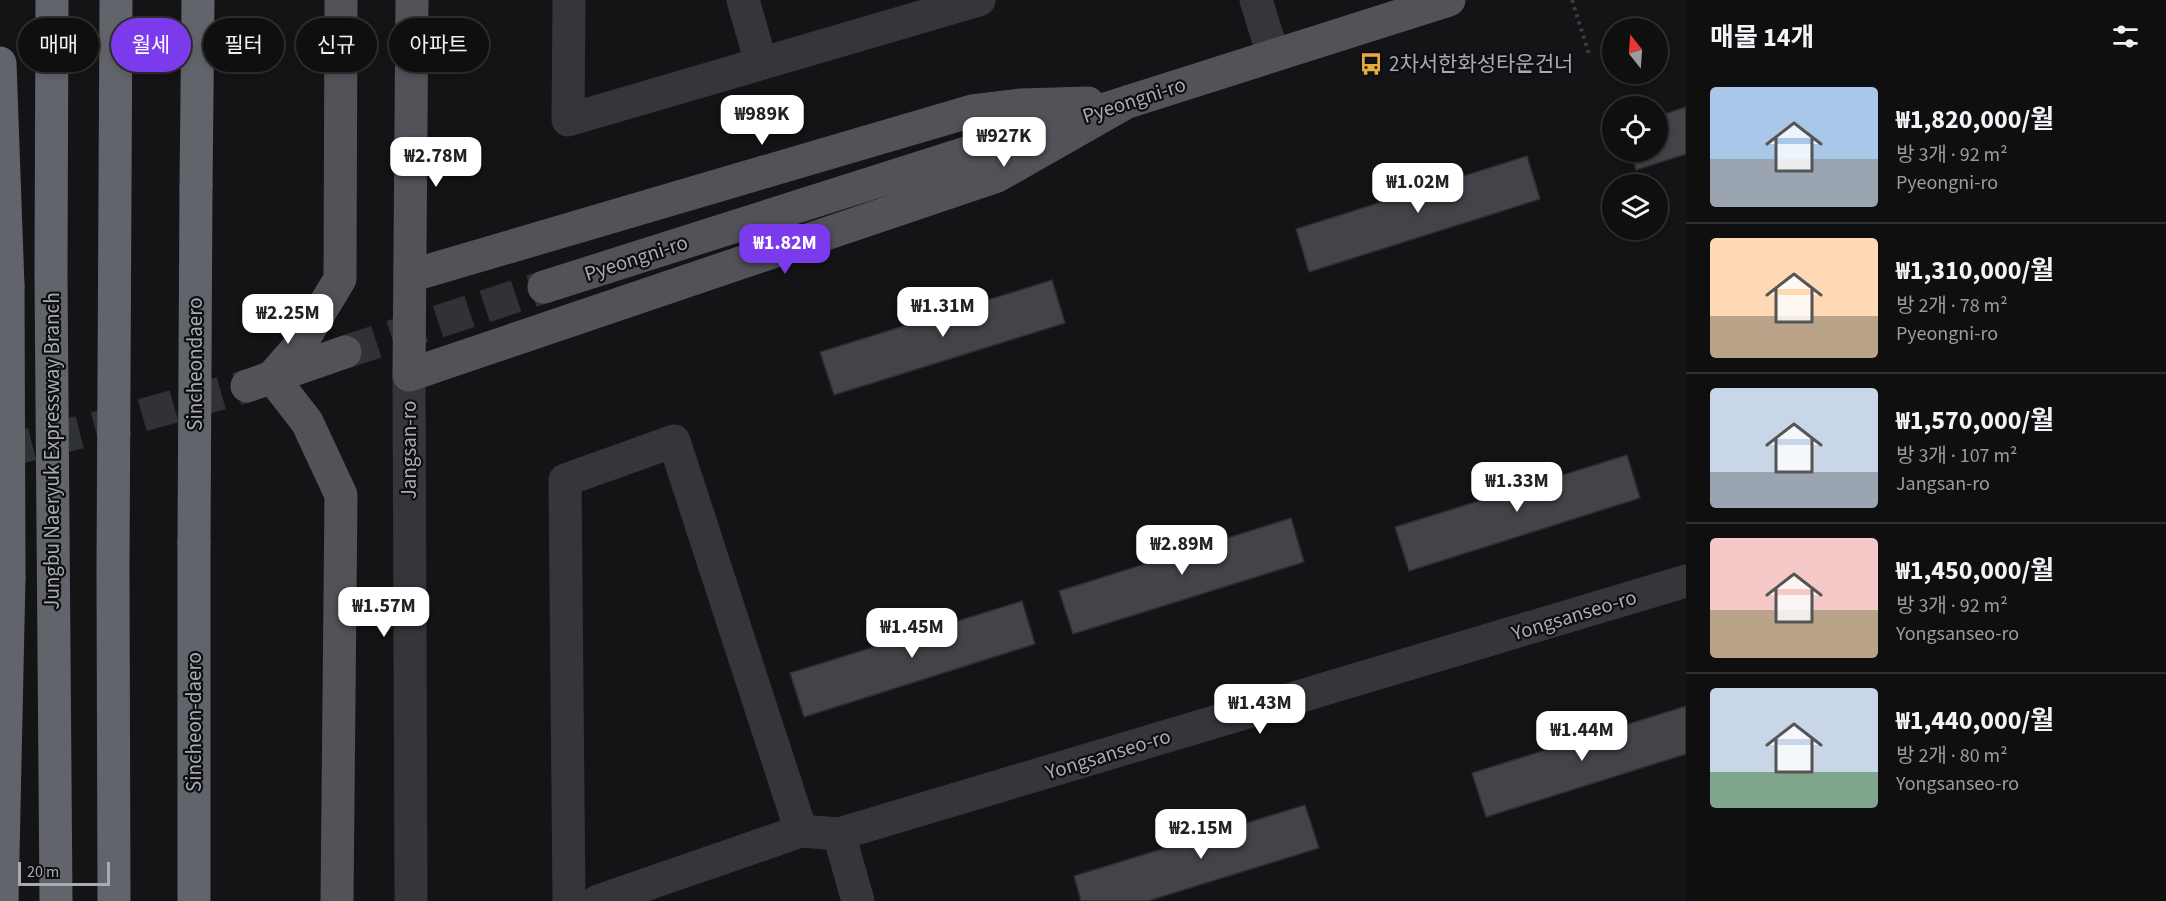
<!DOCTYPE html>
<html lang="ko">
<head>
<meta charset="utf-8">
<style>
  body { margin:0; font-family:"Source Sans 3","Noto Sans KR",sans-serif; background:#181819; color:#f1f3f6; height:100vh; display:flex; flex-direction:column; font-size:22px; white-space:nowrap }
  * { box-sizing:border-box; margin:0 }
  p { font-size:20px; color:#9b9c9f }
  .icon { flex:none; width:33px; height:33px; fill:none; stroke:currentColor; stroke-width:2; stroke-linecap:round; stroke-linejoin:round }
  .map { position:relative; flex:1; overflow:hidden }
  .sheet { display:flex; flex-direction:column; background:#0f0f10; width:480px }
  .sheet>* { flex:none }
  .banner { position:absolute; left:18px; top:18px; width:570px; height:54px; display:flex; gap:12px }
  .needle { width:39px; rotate:343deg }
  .controls { position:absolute; left:1602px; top:18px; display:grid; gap:12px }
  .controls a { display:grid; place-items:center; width:66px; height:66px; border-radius:50%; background:#0f0f10; box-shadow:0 3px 9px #0003,0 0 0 2px #2f2f30; font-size:30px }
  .scale { position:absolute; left:18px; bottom:15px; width:92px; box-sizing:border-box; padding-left:6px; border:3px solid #a7abb5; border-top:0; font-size:16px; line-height:21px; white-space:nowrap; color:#a7abb5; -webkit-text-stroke:4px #0f0f11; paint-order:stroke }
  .price { position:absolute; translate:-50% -51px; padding:0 14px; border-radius:12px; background:#fff; color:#222; font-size:20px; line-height:39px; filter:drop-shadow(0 2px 3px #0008) }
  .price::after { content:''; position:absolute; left:50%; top:36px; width:18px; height:14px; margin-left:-9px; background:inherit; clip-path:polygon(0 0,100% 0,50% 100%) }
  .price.selected { background:#7c3aed; color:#fff }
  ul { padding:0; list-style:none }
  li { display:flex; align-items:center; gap:18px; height:150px; padding:0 24px }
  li+li { border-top:2px solid #2f2f30 }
  li span { display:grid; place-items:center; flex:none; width:168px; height:120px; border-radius:6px; color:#555 }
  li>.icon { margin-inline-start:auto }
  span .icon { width:72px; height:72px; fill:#fffc; stroke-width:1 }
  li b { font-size:26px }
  h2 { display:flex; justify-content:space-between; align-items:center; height:72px; padding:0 24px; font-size:26px }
  .chip { padding:0 21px; border-radius:27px; background:#0f0f10; box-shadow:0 3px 9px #0003,0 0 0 2px #2f2f30; font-size:21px; line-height:54px }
  .chip.selected { background:#7c3aed; color:#fff }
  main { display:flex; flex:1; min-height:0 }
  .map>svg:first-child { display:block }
  .building { fill:#434449; stroke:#2e2e31; stroke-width:1.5 }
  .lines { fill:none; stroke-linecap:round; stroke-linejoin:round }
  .major-tunnel { stroke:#313236; stroke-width:33; stroke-dasharray:33 16; stroke-linecap:butt }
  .path { stroke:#3b3d41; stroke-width:4; stroke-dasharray:3 4.5; stroke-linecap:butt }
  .minor { stroke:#35363a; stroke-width:33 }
  .major { stroke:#525359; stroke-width:33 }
  .highway { stroke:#62646b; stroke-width:33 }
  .highway-bridge { stroke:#62646b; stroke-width:33 }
  .labels { text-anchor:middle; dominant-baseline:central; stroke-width:4.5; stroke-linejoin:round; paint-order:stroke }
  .poi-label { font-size:21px; fill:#a7abb5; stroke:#0f0f11; text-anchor:start }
  .street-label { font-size:21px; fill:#a7abb5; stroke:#0f0f11 }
</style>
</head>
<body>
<main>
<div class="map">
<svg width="1686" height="901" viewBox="0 0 1686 901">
  <rect width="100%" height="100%" fill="#141416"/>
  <path class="building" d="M1686,107V154L1636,170L1631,152H1658V116Z
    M1527,156L1540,199L1309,272L1296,229Z
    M1052,280L1065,323L834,395L820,352Z
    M1627,455L1640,498L1409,571L1395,527Z
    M1291,518L1304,562L1073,634L1059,591Z
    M1022,601L1035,644L804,717L790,673Z
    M1686,706V754L1486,817L1472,773Z
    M1305,805L1319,848L1148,901H1081L1074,876Z"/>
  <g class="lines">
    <path class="major-tunnel" d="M345,352L544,287
      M0,452L93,429L247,386"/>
    <path class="path" d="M1572,0L1589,54"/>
    <path class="minor" d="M569,0L568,120L979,0
      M743,0L761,63
      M1256,0L1273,55
      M409,375L411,901
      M569,901L565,480L674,441L801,831L839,834
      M598,901L801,831
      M858,901L839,834L1686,581"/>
    <path class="major" d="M412,0L409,375L997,176L1129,101
      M410,276L972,111L1021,105L1088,103
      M544,287L1449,0
      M247,386L345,352
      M337,901L341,495L307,422L272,377L300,345L340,279L341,0"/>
    <path class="highway" d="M52,0L51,276L56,901
      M0,63L8,286
      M196,187L198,0
      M2,901L9,578
      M114,901L113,569L116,0
      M194,901V542"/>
    <path class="highway-bridge" d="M8,286L9,578
      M194,542L196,187"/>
  </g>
  <defs>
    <g id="bus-bare" transform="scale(1.8)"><path d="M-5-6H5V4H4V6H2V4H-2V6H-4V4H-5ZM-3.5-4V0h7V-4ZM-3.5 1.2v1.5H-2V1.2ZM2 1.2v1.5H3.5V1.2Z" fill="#e5ac3d" stroke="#0f0f11" stroke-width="2.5" paint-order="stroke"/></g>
  </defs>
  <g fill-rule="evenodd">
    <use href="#bus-bare" x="1371" y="64"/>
  </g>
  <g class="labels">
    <g class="poi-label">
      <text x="1389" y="64">2차서한화성타운건너</text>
    </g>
    <g class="street-label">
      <text transform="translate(1134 100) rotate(-18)">Pyeongni-ro</text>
      <text transform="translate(636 258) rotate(-18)">Pyeongni-ro</text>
      <text transform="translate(195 364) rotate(-90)">Sincheondaero</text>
      <text transform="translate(409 450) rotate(-90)">Jangsan-ro</text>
      <text transform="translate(52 451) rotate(-90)">Jungbu Naeryuk Expressway Branch</text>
      <text transform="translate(1574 615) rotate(-17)">Yongsanseo-ro</text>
      <text transform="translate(194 722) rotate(-90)">Sincheon-daero</text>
      <text transform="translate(1108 754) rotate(-17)">Yongsanseo-ro</text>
    </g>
  </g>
</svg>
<div class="controls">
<a><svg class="needle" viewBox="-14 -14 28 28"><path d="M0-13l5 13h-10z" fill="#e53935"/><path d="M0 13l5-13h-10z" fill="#9b9c9f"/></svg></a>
<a><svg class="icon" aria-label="locate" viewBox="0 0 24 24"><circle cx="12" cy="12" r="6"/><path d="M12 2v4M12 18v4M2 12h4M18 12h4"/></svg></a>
<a><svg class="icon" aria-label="layers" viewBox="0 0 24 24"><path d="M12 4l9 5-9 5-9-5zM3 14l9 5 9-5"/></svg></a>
</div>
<div class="scale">20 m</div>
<b class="price" style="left:762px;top:146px">₩989K</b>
<b class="price" style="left:1004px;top:168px">₩927K</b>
<b class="price" style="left:436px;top:188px">₩2.78M</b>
<b class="price" style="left:1418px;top:214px">₩1.02M</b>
<b class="price selected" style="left:785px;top:275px">₩1.82M</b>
<b class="price" style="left:943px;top:338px">₩1.31M</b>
<b class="price" style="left:288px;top:345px">₩2.25M</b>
<b class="price" style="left:1517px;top:513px">₩1.33M</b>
<b class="price" style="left:1182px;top:576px">₩2.89M</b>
<b class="price" style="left:384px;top:638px">₩1.57M</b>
<b class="price" style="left:912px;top:659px">₩1.45M</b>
<b class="price" style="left:1260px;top:735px">₩1.43M</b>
<b class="price" style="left:1582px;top:762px">₩1.44M</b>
<b class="price" style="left:1201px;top:860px">₩2.15M</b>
<div class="banner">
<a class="chip">매매</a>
<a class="chip selected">월세</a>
<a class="chip">필터</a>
<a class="chip">신규</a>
<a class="chip">아파트</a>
</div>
</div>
<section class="sheet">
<h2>매물 14개<svg class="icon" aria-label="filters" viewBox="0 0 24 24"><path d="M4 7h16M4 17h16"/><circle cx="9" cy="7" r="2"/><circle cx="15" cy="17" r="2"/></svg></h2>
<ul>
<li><span style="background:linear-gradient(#a9c7e8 60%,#9aa5b1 0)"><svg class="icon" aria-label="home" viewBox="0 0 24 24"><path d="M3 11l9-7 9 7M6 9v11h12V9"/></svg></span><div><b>₩1,820,000/월</b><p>방 3개 · 92 m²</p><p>Pyeongni-ro</p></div></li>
<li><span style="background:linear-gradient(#ffd9b3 65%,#b9a48a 0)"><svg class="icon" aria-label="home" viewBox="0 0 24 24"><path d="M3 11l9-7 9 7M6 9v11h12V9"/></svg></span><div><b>₩1,310,000/월</b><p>방 2개 · 78 m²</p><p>Pyeongni-ro</p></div></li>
<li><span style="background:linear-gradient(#c9d6e8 70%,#9aa5b1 0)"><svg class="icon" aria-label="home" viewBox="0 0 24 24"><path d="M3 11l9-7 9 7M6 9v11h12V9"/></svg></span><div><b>₩1,570,000/월</b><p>방 3개 · 107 m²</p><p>Jangsan-ro</p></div></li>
<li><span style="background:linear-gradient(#f6c9c9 60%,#b9a48a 0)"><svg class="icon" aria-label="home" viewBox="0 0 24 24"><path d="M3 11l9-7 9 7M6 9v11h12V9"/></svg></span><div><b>₩1,450,000/월</b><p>방 3개 · 92 m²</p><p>Yongsanseo-ro</p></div></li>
<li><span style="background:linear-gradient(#c9d6e8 70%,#7fa58c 0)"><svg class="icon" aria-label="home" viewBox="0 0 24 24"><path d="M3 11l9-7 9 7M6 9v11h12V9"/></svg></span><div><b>₩1,440,000/월</b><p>방 2개 · 80 m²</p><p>Yongsanseo-ro</p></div></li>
</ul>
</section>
</main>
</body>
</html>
